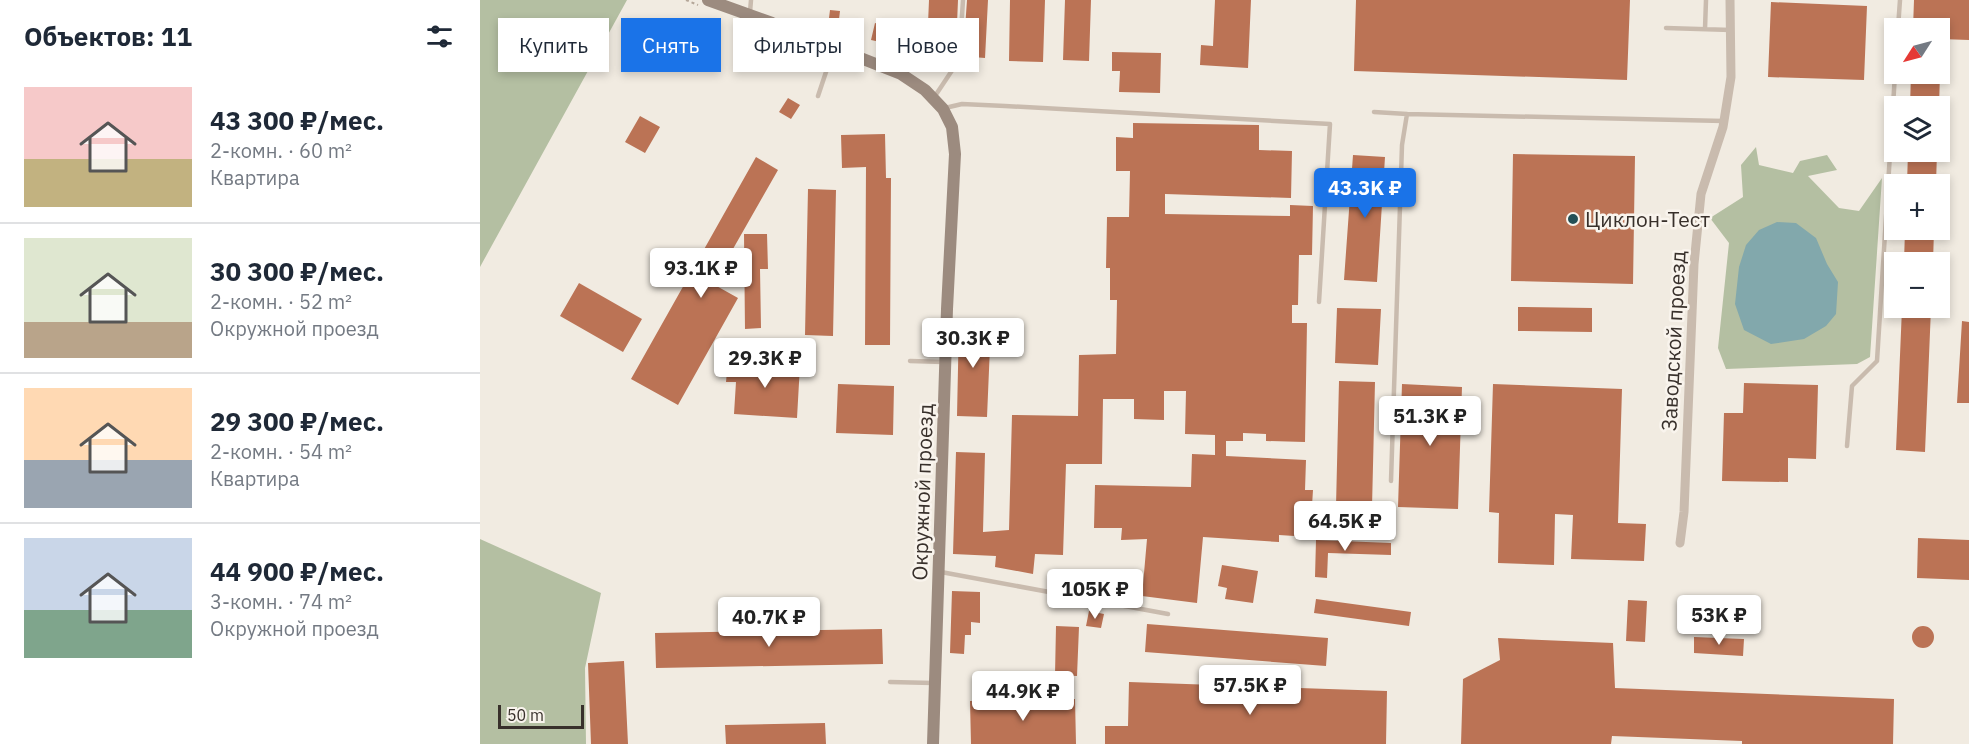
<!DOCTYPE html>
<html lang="ru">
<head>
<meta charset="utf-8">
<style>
  body { margin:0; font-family:"IBM Plex Sans",sans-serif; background:#f6f6f7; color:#1f2937; height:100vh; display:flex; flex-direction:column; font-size:22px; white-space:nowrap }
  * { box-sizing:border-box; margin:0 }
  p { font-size:20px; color:#747a83 }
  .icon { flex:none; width:33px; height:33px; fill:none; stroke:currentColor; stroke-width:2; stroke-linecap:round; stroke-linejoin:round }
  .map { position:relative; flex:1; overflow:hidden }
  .side { display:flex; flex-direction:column; background:#fff; width:480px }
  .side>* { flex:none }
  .banner { position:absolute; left:18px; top:18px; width:570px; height:54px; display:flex; gap:12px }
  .needle { width:39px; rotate:234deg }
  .controls { position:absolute; left:1404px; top:18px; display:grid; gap:12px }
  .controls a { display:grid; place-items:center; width:66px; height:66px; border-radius:0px; background:#fff; box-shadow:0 3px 9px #0003; font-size:30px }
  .scale { position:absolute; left:18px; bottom:15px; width:86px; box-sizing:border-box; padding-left:6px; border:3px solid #38302b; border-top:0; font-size:16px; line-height:21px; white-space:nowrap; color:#38302b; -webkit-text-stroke:4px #f9f4ed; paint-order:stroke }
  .price { position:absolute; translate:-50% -51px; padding:0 14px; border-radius:6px; background:#fff; color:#222; font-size:20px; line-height:39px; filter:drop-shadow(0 2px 3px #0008) }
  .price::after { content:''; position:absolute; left:50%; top:36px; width:18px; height:14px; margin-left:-9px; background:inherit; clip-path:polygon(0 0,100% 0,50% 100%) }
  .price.selected { background:#1a73e8; color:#fff }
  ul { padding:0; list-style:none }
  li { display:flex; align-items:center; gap:18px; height:150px; padding:0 24px }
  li+li { border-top:2px solid #e0e1e3 }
  li span { display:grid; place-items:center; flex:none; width:168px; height:120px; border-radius:0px; color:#555 }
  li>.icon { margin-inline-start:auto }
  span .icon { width:72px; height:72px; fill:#fffc; stroke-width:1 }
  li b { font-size:26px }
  h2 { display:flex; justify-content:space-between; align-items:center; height:72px; padding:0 24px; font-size:26px }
  .pill { padding:0 21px; border-radius:0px; background:#fff; box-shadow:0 3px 9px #0003; font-size:21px; line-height:54px }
  .pill.selected { background:#1a73e8; color:#fff }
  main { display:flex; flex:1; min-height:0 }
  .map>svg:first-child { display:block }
  .green { fill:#b4bfa2 }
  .water { fill:#82a8ac }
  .building { fill:#bb7355 }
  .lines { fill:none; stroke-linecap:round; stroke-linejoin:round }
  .path { stroke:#b4a698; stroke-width:2; stroke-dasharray:3 3; stroke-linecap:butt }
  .lane { stroke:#c9bbae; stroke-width:4.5 }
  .street { stroke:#c9bbae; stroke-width:9 }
  .secondary { stroke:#9c8b7f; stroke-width:12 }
  .poi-dot { fill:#245056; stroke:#f9f4ed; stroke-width:2 }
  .labels { text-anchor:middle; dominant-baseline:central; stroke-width:5; stroke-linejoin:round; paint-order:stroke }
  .poi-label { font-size:21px; fill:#38302b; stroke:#f9f4ed; text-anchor:start }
  .street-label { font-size:21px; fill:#38302b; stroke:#f9f4ed }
</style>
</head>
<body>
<main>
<section class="side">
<h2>Объектов: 11<svg class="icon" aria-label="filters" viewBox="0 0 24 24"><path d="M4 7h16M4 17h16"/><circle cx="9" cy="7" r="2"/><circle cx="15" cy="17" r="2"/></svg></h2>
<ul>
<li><span style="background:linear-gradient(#f6c9c9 60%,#c2b280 0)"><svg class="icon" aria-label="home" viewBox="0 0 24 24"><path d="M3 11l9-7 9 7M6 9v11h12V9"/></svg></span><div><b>43 300 ₽/мес.</b><p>2-комн. · 60 m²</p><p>Квартира</p></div></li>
<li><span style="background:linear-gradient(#dfe7d0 70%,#b9a48a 0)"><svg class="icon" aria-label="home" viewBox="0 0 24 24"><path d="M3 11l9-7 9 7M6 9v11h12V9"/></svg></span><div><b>30 300 ₽/мес.</b><p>2-комн. · 52 m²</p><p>Окружной проезд</p></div></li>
<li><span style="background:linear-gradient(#ffd9b3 60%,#9aa5b1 0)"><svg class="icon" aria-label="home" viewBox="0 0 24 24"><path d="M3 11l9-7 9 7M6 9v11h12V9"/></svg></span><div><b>29 300 ₽/мес.</b><p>2-комн. · 54 m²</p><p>Квартира</p></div></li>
<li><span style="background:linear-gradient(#c9d6e8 60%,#7fa58c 0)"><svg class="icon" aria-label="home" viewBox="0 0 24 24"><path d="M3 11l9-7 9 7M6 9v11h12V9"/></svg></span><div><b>44 900 ₽/мес.</b><p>3-комн. · 74 m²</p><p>Окружной проезд</p></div></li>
</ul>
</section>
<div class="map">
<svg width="1489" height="744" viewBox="0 0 1489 744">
  <rect width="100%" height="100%" fill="#f1ebe1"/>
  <path class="green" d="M0,0H147L0,267Z
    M1276,147L1279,165L1313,173L1320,161L1347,155L1357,170L1328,176L1359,208L1379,211L1402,178L1390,357L1377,364L1246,369L1238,348L1249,243L1230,218L1263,197L1261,165Z
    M0,539L121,593L105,668L106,744H0Z"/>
  <path class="water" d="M1297,222L1316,223L1336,238L1347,264L1358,282L1356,314L1346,326L1324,339L1291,344L1264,330L1255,304L1259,267L1266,245L1279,230Z"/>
  <path class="building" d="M449,0H478L477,24H448Z
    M487,0H508L505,58L480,56L483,43H484Z
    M530,0H565L563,62L529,61Z
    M585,0H611L609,61L583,60Z
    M735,0H771L768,68L720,65L721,45L733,46Z
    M876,0H1150L1147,80L874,71Z
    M1434,0H1489V40L1460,39V28H1433Z
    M1291,2L1387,6L1384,80L1288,77Z
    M350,10L360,11L357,36L347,34Z
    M395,23L474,41L471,55L446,49L441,51L391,40Z
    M632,52L681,53L680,93L639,92L640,71H632Z
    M1431,74H1460L1459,106H1430Z
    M308,98L320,105L311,119L299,112Z
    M160,116L180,127L165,153L145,142Z
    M653,123L779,125V150L812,151L811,198L685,194V214L810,216V205L833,206L832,255H819L818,305H812V323H827L825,442L786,441V434L763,433V441H746V456L826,460L825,490H833L830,537L799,535V542L723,537L717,603L662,596L667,539L641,540L642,528H614L615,485L711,487L712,454L735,455V435L705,434L706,391H684V420L654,419V399H623L622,464H586L583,555L555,554L553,574L515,567L516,556L473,554L476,452L505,453L503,532L529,530L532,415L598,416L599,355L636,354L637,300H630V268H626L627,217H649L650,171H636V137L653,138Z
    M405,134L406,178H411L410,345H385L386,167L362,168L361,135Z
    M1428,152H1457L1456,184H1427Z
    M1033,154L1155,156L1153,284L1031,281Z
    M873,155L905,157L897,282L864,280Z
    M276,157L298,170L233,284L258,298L198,405L151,379Z
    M328,189L356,190L353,336L325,335Z
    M1425,230H1454L1453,262H1424Z
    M264,234H287L288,269H280L281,328L265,329Z
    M99,283L162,319L143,352L80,316Z
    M1038,307L1112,308V332L1038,331Z
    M857,308L901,309L898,365L855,363Z
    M1422,308H1451L1445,452L1416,450Z
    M479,321L511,323L507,417L477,416Z
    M1482,321L1489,322V403H1477Z
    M248,361L320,365L317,418L254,414L256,382H246Z
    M859,381L895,382L892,507L856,506Z
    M1264,383L1338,385L1336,459L1308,458V482L1242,481L1244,413H1263Z
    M358,384L414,386L413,435L356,433Z
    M922,384L982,387L978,509L918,507Z
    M1013,384L1142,389L1138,523L1166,524L1164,561L1091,559L1093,515L1075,514L1074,565L1018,563L1019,513L1009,512Z
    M1438,538L1489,540V580L1437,578Z
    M836,540L911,543V555L848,553L847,578L835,577Z
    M742,565L778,571L773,603L745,599L747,588L738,586Z
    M472,591L500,592V623L491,622V635H485L484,654L470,653Z
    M836,599L931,612L929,626L834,613Z
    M1148,600L1167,601L1165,642L1146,641Z
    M609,611L624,614L621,628L606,626Z
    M667,624L848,638L846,666L665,652Z
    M576,626L599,627L597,676L575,675Z
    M1432 637a11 11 0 1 1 22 0a11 11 0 1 1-22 0Z
    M402,629L403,664L176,668L175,633Z
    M1214,637L1264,639L1263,656L1214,653Z
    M1018,638L1133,643L1135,688L1414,699L1413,744H1262V741L1132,736L1131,744H981L983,679L1020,660Z
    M144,661L148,744H111L108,663Z
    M649,682L907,691L906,744H625V726H648Z
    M595,699L596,744H491L490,701Z
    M345,723L346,744H246L245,725Z"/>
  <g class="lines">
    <path class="path" d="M206,0L218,5"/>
    <path class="lane" d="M270,12L271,0
      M1186,28L1251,30
      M1418,28L1420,0
      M1225,29L1226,0
      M445,53L475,61
      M338,96L354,48
      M455,96L473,69L481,31L483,0
      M465,108L482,104L525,106L850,124L839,302
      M894,112L927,114
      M430,361L464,362
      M1367,446L1372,386L1397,361L1415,74
      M911,481L922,145L927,114L1244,121
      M461,572L688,614
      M410,682L453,683"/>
    <path class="street" d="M1200,543L1204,512L1214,264L1221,194L1243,127L1251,77L1250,0"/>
    <path class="secondary" d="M228,0L292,23L421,74L445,90L463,109L472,127L475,154L467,309L453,744"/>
  </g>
  <circle class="poi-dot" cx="1093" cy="219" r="6"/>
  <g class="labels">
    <g class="poi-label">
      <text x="1105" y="219">Циклон-Тест</text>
    </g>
    <g class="street-label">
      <text transform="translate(1193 341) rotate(-87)">Заводской проезд</text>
      <text transform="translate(442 492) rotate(-88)">Окружной проезд</text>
    </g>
  </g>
</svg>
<div class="controls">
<a><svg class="needle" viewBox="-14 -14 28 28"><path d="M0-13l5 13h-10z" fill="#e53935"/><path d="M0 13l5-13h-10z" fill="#747a83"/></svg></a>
<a><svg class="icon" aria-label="layers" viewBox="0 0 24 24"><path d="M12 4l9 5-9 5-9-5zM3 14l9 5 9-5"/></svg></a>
<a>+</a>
<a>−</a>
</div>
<div class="scale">50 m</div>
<b class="price selected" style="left:885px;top:219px">43.3K ₽</b>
<b class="price" style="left:221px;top:299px">93.1K ₽</b>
<b class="price" style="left:493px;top:369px">30.3K ₽</b>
<b class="price" style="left:285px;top:389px">29.3K ₽</b>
<b class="price" style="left:950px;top:447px">51.3K ₽</b>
<b class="price" style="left:865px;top:552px">64.5K ₽</b>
<b class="price" style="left:615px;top:620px">105K ₽</b>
<b class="price" style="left:1239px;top:646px">53K ₽</b>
<b class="price" style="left:289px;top:648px">40.7K ₽</b>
<b class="price" style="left:770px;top:716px">57.5K ₽</b>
<b class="price" style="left:543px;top:722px">44.9K ₽</b>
<div class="banner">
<a class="pill">Купить</a>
<a class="pill selected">Снять</a>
<a class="pill">Фильтры</a>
<a class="pill">Новое</a>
</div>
</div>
</main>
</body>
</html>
